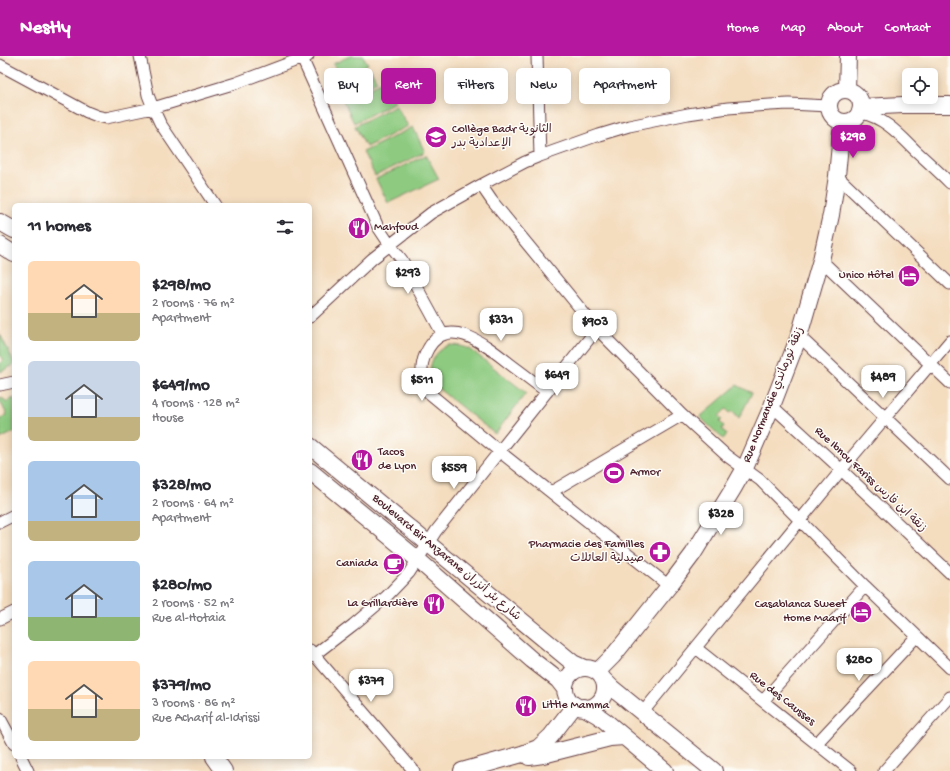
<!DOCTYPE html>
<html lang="en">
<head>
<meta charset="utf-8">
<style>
  body { margin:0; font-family:"Gochi Hand","Playpen Sans Arabic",sans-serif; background:#f2f2f3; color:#2b2b33; height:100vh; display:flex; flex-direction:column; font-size:15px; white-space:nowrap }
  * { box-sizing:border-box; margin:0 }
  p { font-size:13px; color:#7c7c81 }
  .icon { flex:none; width:22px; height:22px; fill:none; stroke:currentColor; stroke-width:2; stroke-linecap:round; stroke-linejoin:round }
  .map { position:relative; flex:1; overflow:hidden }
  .side { position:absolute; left:12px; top:147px; width:300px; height:556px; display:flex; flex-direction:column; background:#fff; border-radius:6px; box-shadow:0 2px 10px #0003 }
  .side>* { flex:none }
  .guide { position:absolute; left:324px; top:12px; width:380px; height:36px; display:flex; gap:8px }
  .fabs { position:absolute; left:902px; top:12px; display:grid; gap:8px }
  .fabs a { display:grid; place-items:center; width:36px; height:36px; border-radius:6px; background:#fff; box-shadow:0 2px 10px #0003; font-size:20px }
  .price { position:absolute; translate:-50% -34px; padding:0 9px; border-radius:8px; background:#fff; color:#222; font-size:13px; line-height:26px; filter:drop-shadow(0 1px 2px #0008) }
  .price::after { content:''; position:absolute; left:50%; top:24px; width:12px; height:9px; margin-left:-6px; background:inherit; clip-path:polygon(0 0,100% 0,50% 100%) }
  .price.on { background:#b5179e; color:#fff }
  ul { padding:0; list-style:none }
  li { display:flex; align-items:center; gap:12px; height:100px; padding:0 16px }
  li span { display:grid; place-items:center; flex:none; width:112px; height:80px; border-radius:6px; color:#555 }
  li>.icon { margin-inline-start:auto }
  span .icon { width:48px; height:48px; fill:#fffc; stroke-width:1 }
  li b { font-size:17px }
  h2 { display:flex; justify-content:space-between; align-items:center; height:48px; padding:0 16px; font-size:17px }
  .tag { padding:0 14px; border-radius:6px; background:#fff; box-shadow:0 2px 10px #0003; font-size:14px; line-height:36px }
  .tag.on { background:#b5179e; color:#fff }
  header { display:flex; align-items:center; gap:24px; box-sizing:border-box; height:56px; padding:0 20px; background:#b5179e; color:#fff }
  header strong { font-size:19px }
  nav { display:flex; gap:22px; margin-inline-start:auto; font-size:14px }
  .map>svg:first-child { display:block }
  .garden { fill:#8ecb81; stroke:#6c7556 }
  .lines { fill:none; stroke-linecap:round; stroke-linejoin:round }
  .street-casing { stroke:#643c41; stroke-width:13 }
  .secondary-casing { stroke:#643c41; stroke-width:18 }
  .street { stroke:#fff; stroke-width:11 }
  .secondary { stroke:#fff; stroke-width:16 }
  .labels { text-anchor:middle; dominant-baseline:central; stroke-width:3; stroke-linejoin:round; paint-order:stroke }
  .poi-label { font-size:12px; fill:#4a1f2b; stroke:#fdfcf7; text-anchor:start }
  .street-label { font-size:12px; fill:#4a1f2b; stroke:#fdfcf7 }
</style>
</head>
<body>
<header>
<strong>Nestly</strong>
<nav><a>Home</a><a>Map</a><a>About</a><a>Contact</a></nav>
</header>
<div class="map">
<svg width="950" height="715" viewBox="0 0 950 715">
  <rect width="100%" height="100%" fill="#fdfcf7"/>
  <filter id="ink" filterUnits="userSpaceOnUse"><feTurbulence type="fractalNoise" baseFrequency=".025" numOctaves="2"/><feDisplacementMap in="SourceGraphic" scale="8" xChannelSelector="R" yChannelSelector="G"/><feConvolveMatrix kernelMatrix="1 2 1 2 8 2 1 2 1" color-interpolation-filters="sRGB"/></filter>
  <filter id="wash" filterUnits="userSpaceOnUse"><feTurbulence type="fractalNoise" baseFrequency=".012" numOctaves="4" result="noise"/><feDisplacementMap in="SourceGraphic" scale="16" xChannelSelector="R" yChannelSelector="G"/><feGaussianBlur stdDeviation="0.9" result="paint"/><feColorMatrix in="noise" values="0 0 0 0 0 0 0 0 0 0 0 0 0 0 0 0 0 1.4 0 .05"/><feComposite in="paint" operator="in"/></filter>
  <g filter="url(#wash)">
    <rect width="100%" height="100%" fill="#f4ddbf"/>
    <path class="garden" d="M350,0H363L368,8L340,22L333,8Z
      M370,12L377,25L348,40L342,26Z
      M383,25L395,46L354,67L343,45Z
      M396,49L408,70L366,91L355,70Z
      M413,71L425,96L375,120L363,96Z
      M426,99L439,123L388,147L376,123Z
      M0,278L14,306V309L0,316V307L3,305L0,298Z
      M449,289C457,289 463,290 470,293L526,337L495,378L440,334C424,318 429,298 449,289Z
      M737,329L752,337L739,362L733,355L730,357L726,353L719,360L722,363L720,366L724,370L722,373L727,379L723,383L700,361Z
      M0,341L5,344L6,346L14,342V376L0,383V363L7,359L0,345Z"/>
  </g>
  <g filter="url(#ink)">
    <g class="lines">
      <g class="street-casing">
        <path id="street" d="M140,0L148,39L153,52L160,67L215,149
          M301,0L378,171L390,189L402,204L443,279
          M537,0L540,100
          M0,9L87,56L97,60L106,62L153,52L236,27L308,0
          M861,57C884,61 900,79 916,95C928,106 939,116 950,127
          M837,120L950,228
          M481,129L492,145L597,273L682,359L727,400L760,424L865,530L950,612
          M821,204L950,327
          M310,261L372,203L431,157L481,129L525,106L540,100L599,79L629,70L688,58L728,52L770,49L789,48L829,50
          M799,280L950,423
          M0,329L14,326
          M547,336C534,326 522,317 510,308C486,289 444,254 425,299C420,311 421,326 429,337L499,395L669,530
          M772,350L833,406L950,517
          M551,436L682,359
          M0,466L14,459
          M0,563L14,556
          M696,592L851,715
          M310,594L414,715
          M310,601L314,599L353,569L386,541L409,517L436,475L490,407L597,273
          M763,645L865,530
          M643,656L847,407L950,285
          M0,662L14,688
          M817,687L917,580
          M21,701L28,715
          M884,715L950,641"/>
      </g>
      <g class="secondary-casing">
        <path id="secondary" d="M829 50a16 16 0 1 1 32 0a16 16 0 1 1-32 0Z
          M847,34L848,0
          M862,51L903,49H950
          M0,166L14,174
          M0,189L14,198
          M310,390L573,607L584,612
          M310,415L417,503L532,604L558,624L565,633
          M565 632a20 20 0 1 1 40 0a20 20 0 1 1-40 0Z
          M597,616L613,600L669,530L693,498L733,433L745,412L772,350L799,280L821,204L831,159L837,120L842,67
          M602,622L612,632L714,715
          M583,651L597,659L604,664L665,715
          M214,701L224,715
          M529,701L543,699L610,682L624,681
          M462,715L522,698L538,692L551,680L575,649"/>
      </g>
      <use href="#street" class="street"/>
      <use href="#secondary" class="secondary"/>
    </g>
  </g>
  <defs>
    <g id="school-disc" transform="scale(1.15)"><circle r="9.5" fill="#b5179e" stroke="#fdfcf7"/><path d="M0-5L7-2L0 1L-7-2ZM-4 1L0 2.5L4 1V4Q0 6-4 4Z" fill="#fff"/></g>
    <g id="restaurant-disc" transform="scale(1.15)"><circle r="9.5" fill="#b5179e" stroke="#fdfcf7"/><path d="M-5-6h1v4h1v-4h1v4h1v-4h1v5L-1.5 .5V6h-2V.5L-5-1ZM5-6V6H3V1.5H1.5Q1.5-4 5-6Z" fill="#fff"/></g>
    <g id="hotel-disc" transform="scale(1.15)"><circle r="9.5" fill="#b5179e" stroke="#fdfcf7"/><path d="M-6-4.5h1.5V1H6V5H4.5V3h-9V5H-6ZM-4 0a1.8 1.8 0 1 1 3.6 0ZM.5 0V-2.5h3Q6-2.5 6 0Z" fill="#fff"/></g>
    <g id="stadium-disc" transform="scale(1.15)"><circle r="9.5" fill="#b5179e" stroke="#fdfcf7"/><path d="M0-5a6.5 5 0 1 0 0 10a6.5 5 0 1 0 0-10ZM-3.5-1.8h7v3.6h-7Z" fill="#fff"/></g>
    <g id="pharmacy-disc" transform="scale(1.15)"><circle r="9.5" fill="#b5179e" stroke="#fdfcf7"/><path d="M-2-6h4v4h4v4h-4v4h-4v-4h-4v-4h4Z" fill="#fff"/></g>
    <g id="cafe-disc" transform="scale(1.15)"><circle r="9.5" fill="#b5179e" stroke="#fdfcf7"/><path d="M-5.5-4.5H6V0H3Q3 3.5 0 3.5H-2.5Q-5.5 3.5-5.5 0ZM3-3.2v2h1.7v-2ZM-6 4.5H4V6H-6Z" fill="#fff"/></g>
  </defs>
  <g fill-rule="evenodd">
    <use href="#school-disc" x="436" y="81"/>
    <use href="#restaurant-disc" x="359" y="172"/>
    <use href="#hotel-disc" x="909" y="220"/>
    <use href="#restaurant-disc" x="362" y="404"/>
    <use href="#stadium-disc" x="614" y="417"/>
    <use href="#pharmacy-disc" x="660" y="496"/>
    <use href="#cafe-disc" x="394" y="508"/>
    <use href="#restaurant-disc" x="434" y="548"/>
    <use href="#hotel-disc" x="861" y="556"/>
    <use href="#restaurant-disc" x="526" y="650"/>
  </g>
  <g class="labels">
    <g class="poi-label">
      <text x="452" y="74">Collège Badr الثانوية<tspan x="452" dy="14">الإعدادية بدر</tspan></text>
      <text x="374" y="172">Mahfoud</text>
      <text x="894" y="220" text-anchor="end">Unico Hôtel</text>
      <text x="378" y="397">Tacos<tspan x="378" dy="14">de Lyon</tspan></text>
      <text x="630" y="417">Armor</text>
      <text x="644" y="489" text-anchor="end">Pharmacie des Familles<tspan x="644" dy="14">صيدلية العائلات</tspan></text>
      <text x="378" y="508" text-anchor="end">Caniada</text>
      <text x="418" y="548" text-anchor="end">La Grillardière</text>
      <text x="846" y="549" text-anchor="end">Casablanca Sweet<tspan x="846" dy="14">Home Maarif</tspan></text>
      <text x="542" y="650">Little Mamma</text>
    </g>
    <g class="street-label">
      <text transform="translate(774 339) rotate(-68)">Rue Normandie زنقة نورماندي</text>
      <text transform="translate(870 424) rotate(43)">Rue Ibnou Fariss زنقة ابن فارس</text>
      <text transform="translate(446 502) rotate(40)">Boulevard Bir Anzarane شارع بئر أنزران</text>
      <text transform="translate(782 643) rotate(38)">Rue des Causses</text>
    </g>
  </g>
</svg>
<div class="fabs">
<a><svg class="icon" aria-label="locate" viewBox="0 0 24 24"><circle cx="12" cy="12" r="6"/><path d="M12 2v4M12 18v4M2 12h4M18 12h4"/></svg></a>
</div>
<b class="price on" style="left:853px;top:103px">$298</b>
<b class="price" style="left:408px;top:239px">$293</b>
<b class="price" style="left:501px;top:286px">$331</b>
<b class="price" style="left:595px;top:288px">$903</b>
<b class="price" style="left:557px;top:341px">$649</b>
<b class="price" style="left:883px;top:343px">$489</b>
<b class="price" style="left:422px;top:346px">$511</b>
<b class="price" style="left:454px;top:434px">$559</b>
<b class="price" style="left:721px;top:480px">$328</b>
<b class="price" style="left:859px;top:626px">$280</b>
<b class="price" style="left:371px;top:647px">$379</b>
<div class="guide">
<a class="tag">Buy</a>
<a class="tag on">Rent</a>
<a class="tag">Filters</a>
<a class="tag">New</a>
<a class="tag">Apartment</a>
</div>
<section class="side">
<h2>11 homes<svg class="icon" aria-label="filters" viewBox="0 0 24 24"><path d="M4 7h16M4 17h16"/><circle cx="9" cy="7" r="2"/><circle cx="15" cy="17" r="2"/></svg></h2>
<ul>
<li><span style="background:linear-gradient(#ffd9b3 65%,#c2b280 0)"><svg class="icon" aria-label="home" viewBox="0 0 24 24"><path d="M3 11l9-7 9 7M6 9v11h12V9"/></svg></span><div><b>$298/mo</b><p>2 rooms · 76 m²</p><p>Apartment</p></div></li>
<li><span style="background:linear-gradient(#c9d6e8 70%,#c2b280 0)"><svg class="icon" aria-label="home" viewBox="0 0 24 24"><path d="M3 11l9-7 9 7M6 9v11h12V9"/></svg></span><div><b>$649/mo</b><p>4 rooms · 128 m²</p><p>House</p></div></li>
<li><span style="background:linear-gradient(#a9c7e8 75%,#c2b280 0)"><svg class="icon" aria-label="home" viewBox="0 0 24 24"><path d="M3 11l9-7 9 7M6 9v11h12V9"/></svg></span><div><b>$328/mo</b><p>2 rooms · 64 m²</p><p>Apartment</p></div></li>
<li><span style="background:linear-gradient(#a9c7e8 70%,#8fb573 0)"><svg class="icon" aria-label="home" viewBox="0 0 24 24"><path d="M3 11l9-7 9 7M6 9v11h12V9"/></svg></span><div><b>$280/mo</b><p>2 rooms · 52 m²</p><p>Rue al-Hotaia</p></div></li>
<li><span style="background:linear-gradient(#ffd9b3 60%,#c2b280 0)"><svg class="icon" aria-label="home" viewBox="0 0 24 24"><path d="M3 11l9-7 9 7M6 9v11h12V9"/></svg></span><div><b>$379/mo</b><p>3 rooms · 86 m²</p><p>Rue Acharif al-Idrissi</p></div></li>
</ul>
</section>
</div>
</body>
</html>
